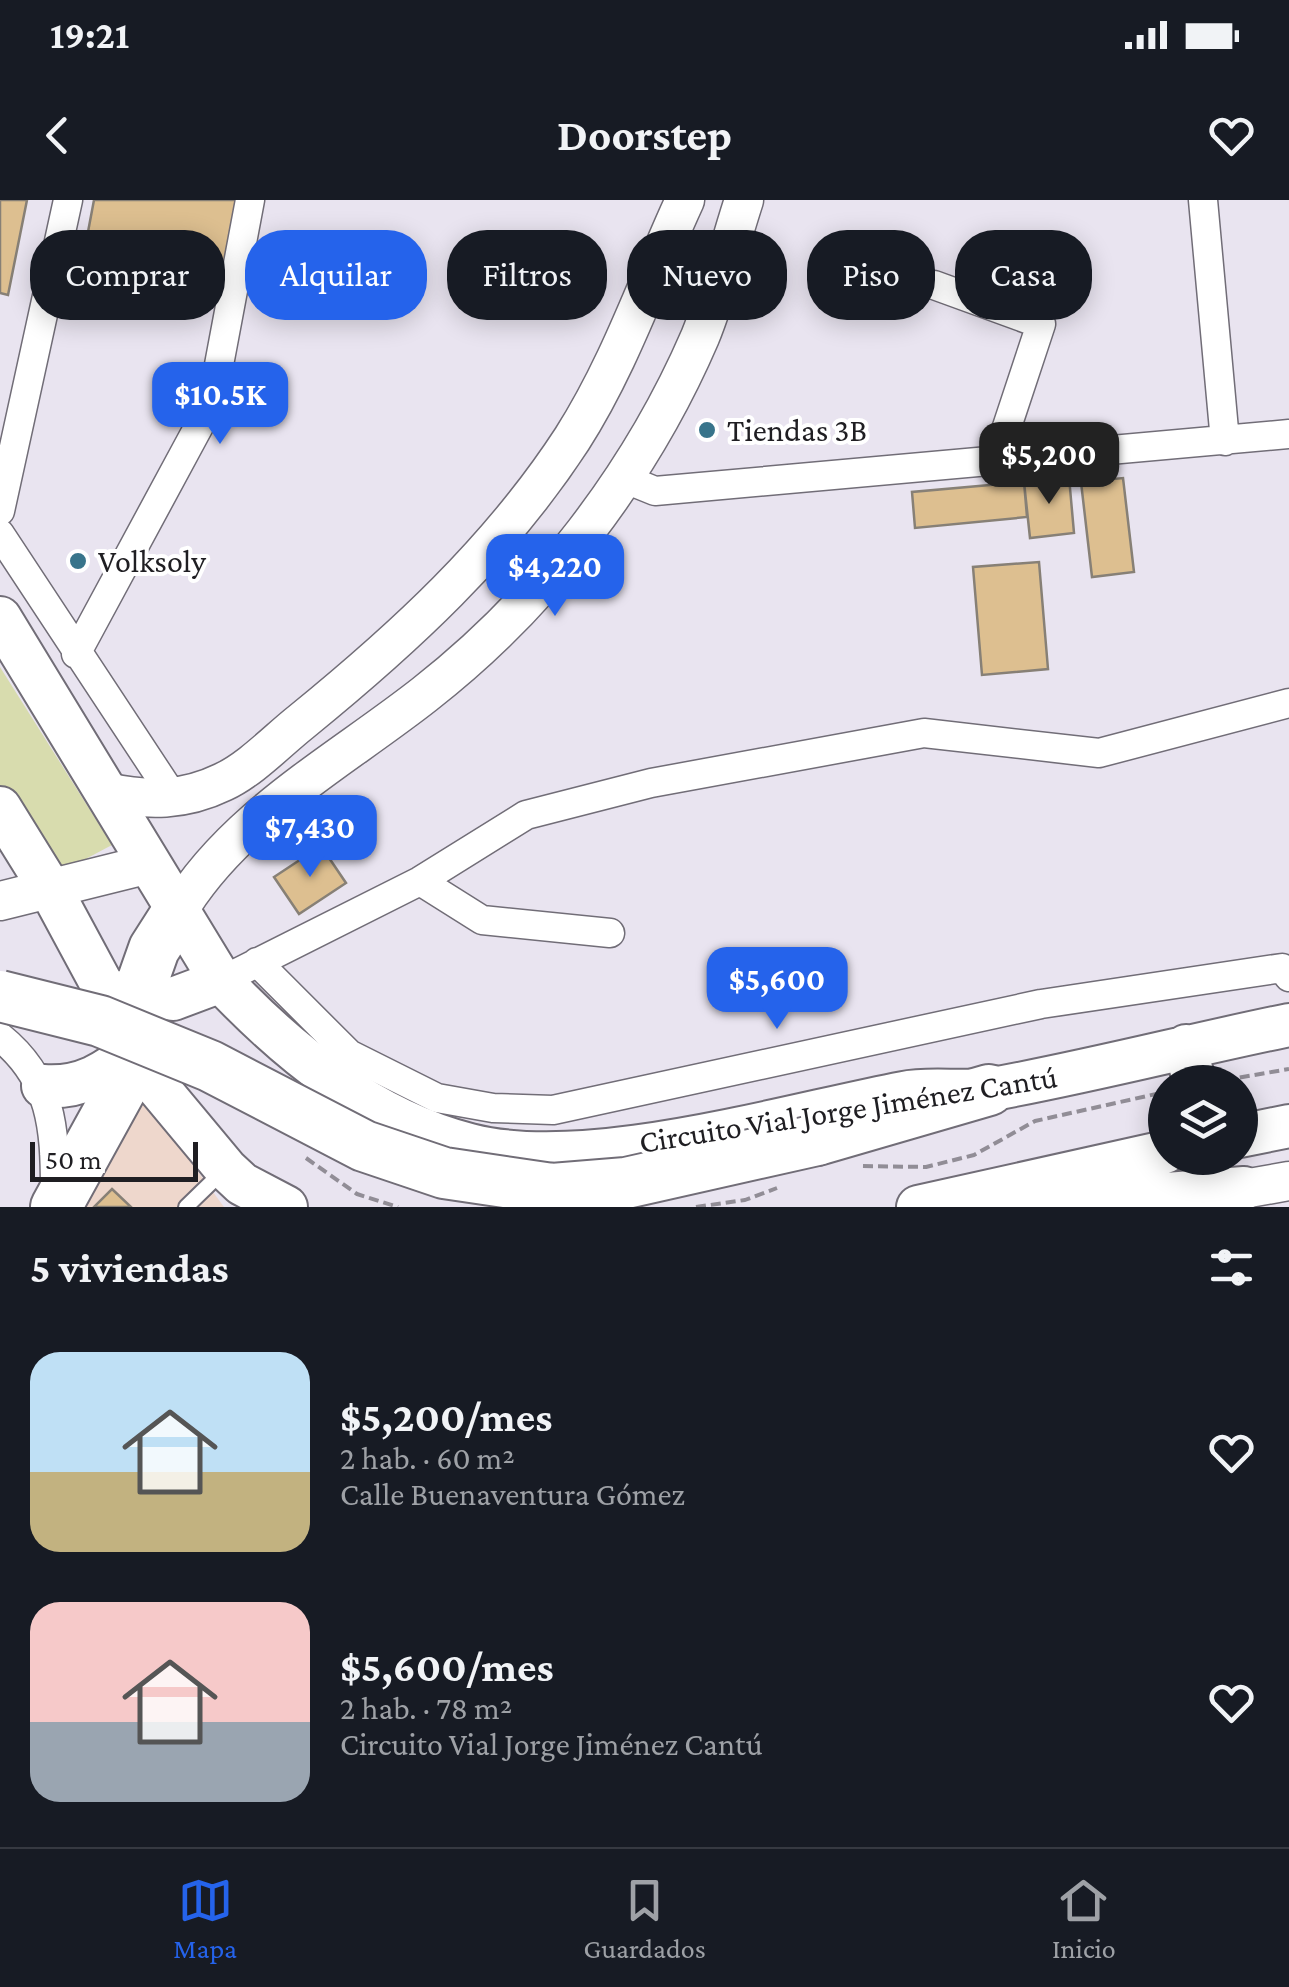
<!DOCTYPE html>
<html lang="es">
<head>
<meta charset="utf-8">
<style>
  body { margin:0; font-family:"Crimson Pro",serif; background:#242831; color:#f1f3f6; height:100vh; display:flex; flex-direction:column; font-size:38px; white-space:nowrap }
  * { box-sizing:border-box; margin:0 }
  p { font-size:32px; color:#9ea1a6 }
  .icon { flex:none; width:55px; height:55px; fill:none; stroke:currentColor; stroke-width:2; stroke-linecap:round; stroke-linejoin:round }
  .map { position:relative; height:1007px; overflow:hidden }
  .panel { display:flex; flex-direction:column; background:#171b24; flex:1 }
  .panel>* { flex:none }
  .hud { position:absolute; left:30px; top:30px; width:1230px; height:90px; display:flex; gap:20px }
  .controls { position:absolute; left:1148px; top:865px; display:grid; gap:20px }
  .controls a { display:grid; place-items:center; width:110px; height:110px; border-radius:50%; background:#171b24; box-shadow:0 5px 25px #0003; font-size:50px }
  .scale { position:absolute; left:30px; bottom:25px; width:168px; box-sizing:border-box; padding-left:10px; border:5px solid #1f1e22; border-top:0; font-size:28px; line-height:35px; white-space:nowrap; color:#1f1e22; -webkit-text-stroke:8px #fff; paint-order:stroke }
  .price { position:absolute; translate:-50% -85px; padding:0 22px; border-radius:20px; background:#2563eb; color:#fff; font-size:32px; line-height:65px; filter:drop-shadow(0 2px 5px #0008) }
  .price::after { content:''; position:absolute; left:50%; top:60px; width:30px; height:22px; margin-left:-15px; background:inherit; clip-path:polygon(0 0,100% 0,50% 100%) }
  .price.on { background:#222; color:#fff }
  ul { padding:0; list-style:none }
  li { display:flex; align-items:center; gap:30px; height:250px; padding:0 30px }
  li span { display:grid; place-items:center; flex:none; width:280px; height:200px; border-radius:30px; color:#555 }
  li>.icon { margin-inline-start:auto }
  span .icon { width:120px; height:120px; fill:#fffc; stroke-width:1 }
  li b { font-size:42px }
  h2 { display:flex; justify-content:space-between; align-items:center; height:120px; padding:0 30px; font-size:42px }
  .chip { padding:0 35px; border-radius:40px; background:#171b24; box-shadow:0 5px 25px #0003; font-size:35px; line-height:90px }
  .chip.on { background:#2563eb; color:#fff }
  .status { display:flex; justify-content:space-between; align-items:center; height:70px; padding:0 50px; background:#171b24; direction:ltr }
  .status svg { height:28px; fill:currentColor }
  header { display:flex; justify-content:space-between; align-items:center; height:130px; padding:0 30px; background:#171b24; font-size:45px; font-weight:700 }
  .tab-bar { display:flex; justify-content:space-around; align-items:center; height:140px; border-top:2px solid #363941; background:#171b24; font-size:28px; color:#9ea1a6 }
  .tab-bar a { display:grid; justify-items:center; gap:5px }
  .tab-bar .on { color:#2563eb }
  .map>svg:first-child { display:block }
  .commercial { fill:#eed7cc }
  .green { fill:#d8dcae }
  .building { fill:#ddbf90; stroke:#878076; stroke-width:2.5 }
  .lines { fill:none; stroke-linecap:round; stroke-linejoin:round }
  .lane-casing { stroke:#716d77; stroke-width:18 }
  .street-casing { stroke:#716d77; stroke-width:31 }
  .secondary-casing { stroke:#716d77; stroke-width:41 }
  .primary-casing { stroke:#716d77; stroke-width:46 }
  .highway-casing { stroke:#716d77; stroke-width:54 }
  .path { stroke:#918d96; stroke-width:4; stroke-dasharray:10 5; stroke-linecap:butt }
  .lane { stroke:#fff; stroke-width:14 }
  .street { stroke:#fff; stroke-width:28 }
  .secondary { stroke:#fff; stroke-width:38 }
  .primary { stroke:#fff; stroke-width:42 }
  .highway { stroke:#fff; stroke-width:50 }
  .highway-bridge-casing { stroke:#716d77; stroke-width:54; stroke-linecap:butt }
  .highway-bridge { stroke:#fff; stroke-width:50 }
  .poi-dot { fill:#38748b; stroke:#fff; stroke-width:4 }
  .labels { text-anchor:middle; dominant-baseline:central; stroke-width:8; stroke-linejoin:round; paint-order:stroke }
  .poi-label { font-size:32px; fill:#1f1e22; stroke:#fff; text-anchor:start }
  .street-label { font-size:32px; fill:#1f1e22; stroke:#fff }
</style>
</head>
<body>
<div class="status"><b>19:21</b><svg viewBox="0 0 49 12"><path d="M0 12V9h3v3zM5 12V6h3v6zM10 12V3h3v9zM15 12V0h3v12zM26 1h20v11H26zM47 4h2v5h-2z"/></svg></div>
<header><svg class="icon" aria-label="back" viewBox="0 0 24 24"><path d="M15 5l-7 7 7 7"/></svg>Doorstep<svg class="icon" aria-label="heart" viewBox="0 0 24 24"><path d="M12 20l-8-8c-3-5 5-10 8-4 3-6 11-1 8 4z"/></svg></header>
<div class="map">
<svg width="1289" height="1007" viewBox="0 0 1289 1007">
  <rect width="100%" height="100%" fill="#e9e4f0"/>
  <path class="commercial" d="M135,886L224,1007H62Z"/>
  <path class="green" d="M0,467L112,645L61,672L0,591Z"/>
  <path class="building" d="M0,0H27L8,95L0,93Z
    M94,0H238L225,69L160,56L158,67L84,53Z
    M1069,277L1074,333L1030,338L1024,282Z
    M1123,278L1134,372L1092,377L1081,282Z
    M1024,282L1027,317L915,328L912,292Z
    M1039,362L1048,469L982,475L973,367Z
    M321,646L346,683L299,714L274,677Z
    M112,989L131,1007H94Z"/>
  <g class="lines">
    <g class="lane-casing">
      <path id="lane" d="M186,1007L221,973"/>
    </g>
    <g class="street-casing">
      <path id="street" d="M1203,0L1225,241
        M934,85L1041,124L996,260
        M623,278L655,291L1289,234
        M0,311L68,0
        M0,334L174,598
        M76,454L212,202L250,0
        M420,681L482,720L610,733
        M257,762L349,854L437,898L493,908L553,910L1041,804L1282,768L1289,777
        M221,781L420,681L526,615L651,583L924,533L1099,553L1289,503
        M0,837C52,879 55,928 55,991"/>
    </g>
    <g class="secondary-casing">
      <path id="secondary" d="M106,592C148,601 184,601 223,582C251,569 277,541 301,522C403,439 499,351 572,239C620,164 648,80 685,0
        M0,701L149,664
        M177,713C233,618 340,561 425,494C543,402 641,274 700,137C718,93 729,46 744,0
        M1215,994L1289,981"/>
    </g>
    <g class="primary-casing">
      <path id="primary" d="M0,418L221,781C289,853 371,920 470,945C586,975 783,916 903,893C932,887 964,894 993,889C1092,871 1191,845 1289,825
        M0,608L52,692L156,885L226,969L242,984L286,1007
        M108,791L173,799L221,781
        M1186,846L1194,882
        M43,886C81,889 107,873 135,849
        M1240,936L1289,926
        M1026,1005L1244,988
        M918,1007L1165,952"/>
    </g>
    <g class="highway-casing">
      <path id="highway" d="M817,940L989,890
        M56,1007L132,869L137,797L154,749L177,713"/>
    </g>
    <path class="path" d="M1225,880L1289,869
      M306,958L357,994L398,1007
      M863,966L926,967L974,955L1035,921L1165,892
      M696,1007L745,1000L777,988"/>
    <use href="#lane" class="lane"/>
    <use href="#street" class="street"/>
    <use href="#secondary" class="secondary"/>
    <use href="#primary" class="primary"/>
    <use href="#highway" class="highway"/>
    <g class="highway-bridge-casing">
      <path id="highway-bridge" d="M0,796L100,821L210,866L364,946L444,973L552,989L626,983L817,940"/>
    </g>
    <use href="#highway-bridge" class="highway-bridge"/>
  </g>
  <g class="poi-dot">
    <circle cx="707" cy="230" r="10"/>
    <circle cx="78" cy="361" r="10"/>
  </g>
  <g class="labels">
    <g class="poi-label">
      <text x="727" y="230">Tiendas 3B</text>
      <text x="98" y="361">Volksoly</text>
    </g>
    <g class="street-label">
      <text transform="translate(848 909) rotate(-9)">Circuito Vial Jorge Jiménez Cantú</text>
    </g>
  </g>
</svg>
<div class="controls">
<a><svg class="icon" aria-label="layers" viewBox="0 0 24 24"><path d="M12 4l9 5-9 5-9-5zM3 14l9 5 9-5"/></svg></a>
</div>
<div class="scale">50 m</div>
<b class="price" style="left:220px;top:247px">$10.5K</b>
<b class="price on" style="left:1049px;top:307px">$5,200</b>
<b class="price" style="left:555px;top:419px">$4,220</b>
<b class="price" style="left:310px;top:680px">$7,430</b>
<b class="price" style="left:777px;top:832px">$5,600</b>
<div class="hud">
<a class="chip">Comprar</a>
<a class="chip on">Alquilar</a>
<a class="chip">Filtros</a>
<a class="chip">Nuevo</a>
<a class="chip">Piso</a>
<a class="chip">Casa</a>
</div>
</div>
<section class="panel">
<h2>5 viviendas<svg class="icon" aria-label="filters" viewBox="0 0 24 24"><path d="M4 7h16M4 17h16"/><circle cx="9" cy="7" r="2"/><circle cx="15" cy="17" r="2"/></svg></h2>
<ul>
<li><span style="background:linear-gradient(#bfe0f5 60%,#c2b280 0)"><svg class="icon" aria-label="home" viewBox="0 0 24 24"><path d="M3 11l9-7 9 7M6 9v11h12V9"/></svg></span><div><b>$5,200/mes</b><p>2 hab. · 60 m²</p><p>Calle Buenaventura Gómez</p></div><svg class="icon" aria-label="heart" viewBox="0 0 24 24"><path d="M12 20l-8-8c-3-5 5-10 8-4 3-6 11-1 8 4z"/></svg></li>
<li><span style="background:linear-gradient(#f6c9c9 60%,#9aa5b1 0)"><svg class="icon" aria-label="home" viewBox="0 0 24 24"><path d="M3 11l9-7 9 7M6 9v11h12V9"/></svg></span><div><b>$5,600/mes</b><p>2 hab. · 78 m²</p><p>Circuito Vial Jorge Jiménez Cantú</p></div><svg class="icon" aria-label="heart" viewBox="0 0 24 24"><path d="M12 20l-8-8c-3-5 5-10 8-4 3-6 11-1 8 4z"/></svg></li>
</ul>
</section>
<nav class="tab-bar">
<a class="on"><svg class="icon" aria-label="map" viewBox="0 0 24 24"><path d="M3 6l6-2 6 2 6-2v14l-6 2-6-2-6 2zM9 4v14M15 6v14"/></svg>Mapa</a>
<a><svg class="icon" aria-label="saved" viewBox="0 0 24 24"><path d="M7 4h10v16l-5-4-5 4z"/></svg>Guardados</a>
<a><svg class="icon" aria-label="home" viewBox="0 0 24 24"><path d="M3 11l9-7 9 7M6 9v11h12V9"/></svg>Inicio</a>
</nav>
</body>
</html>
